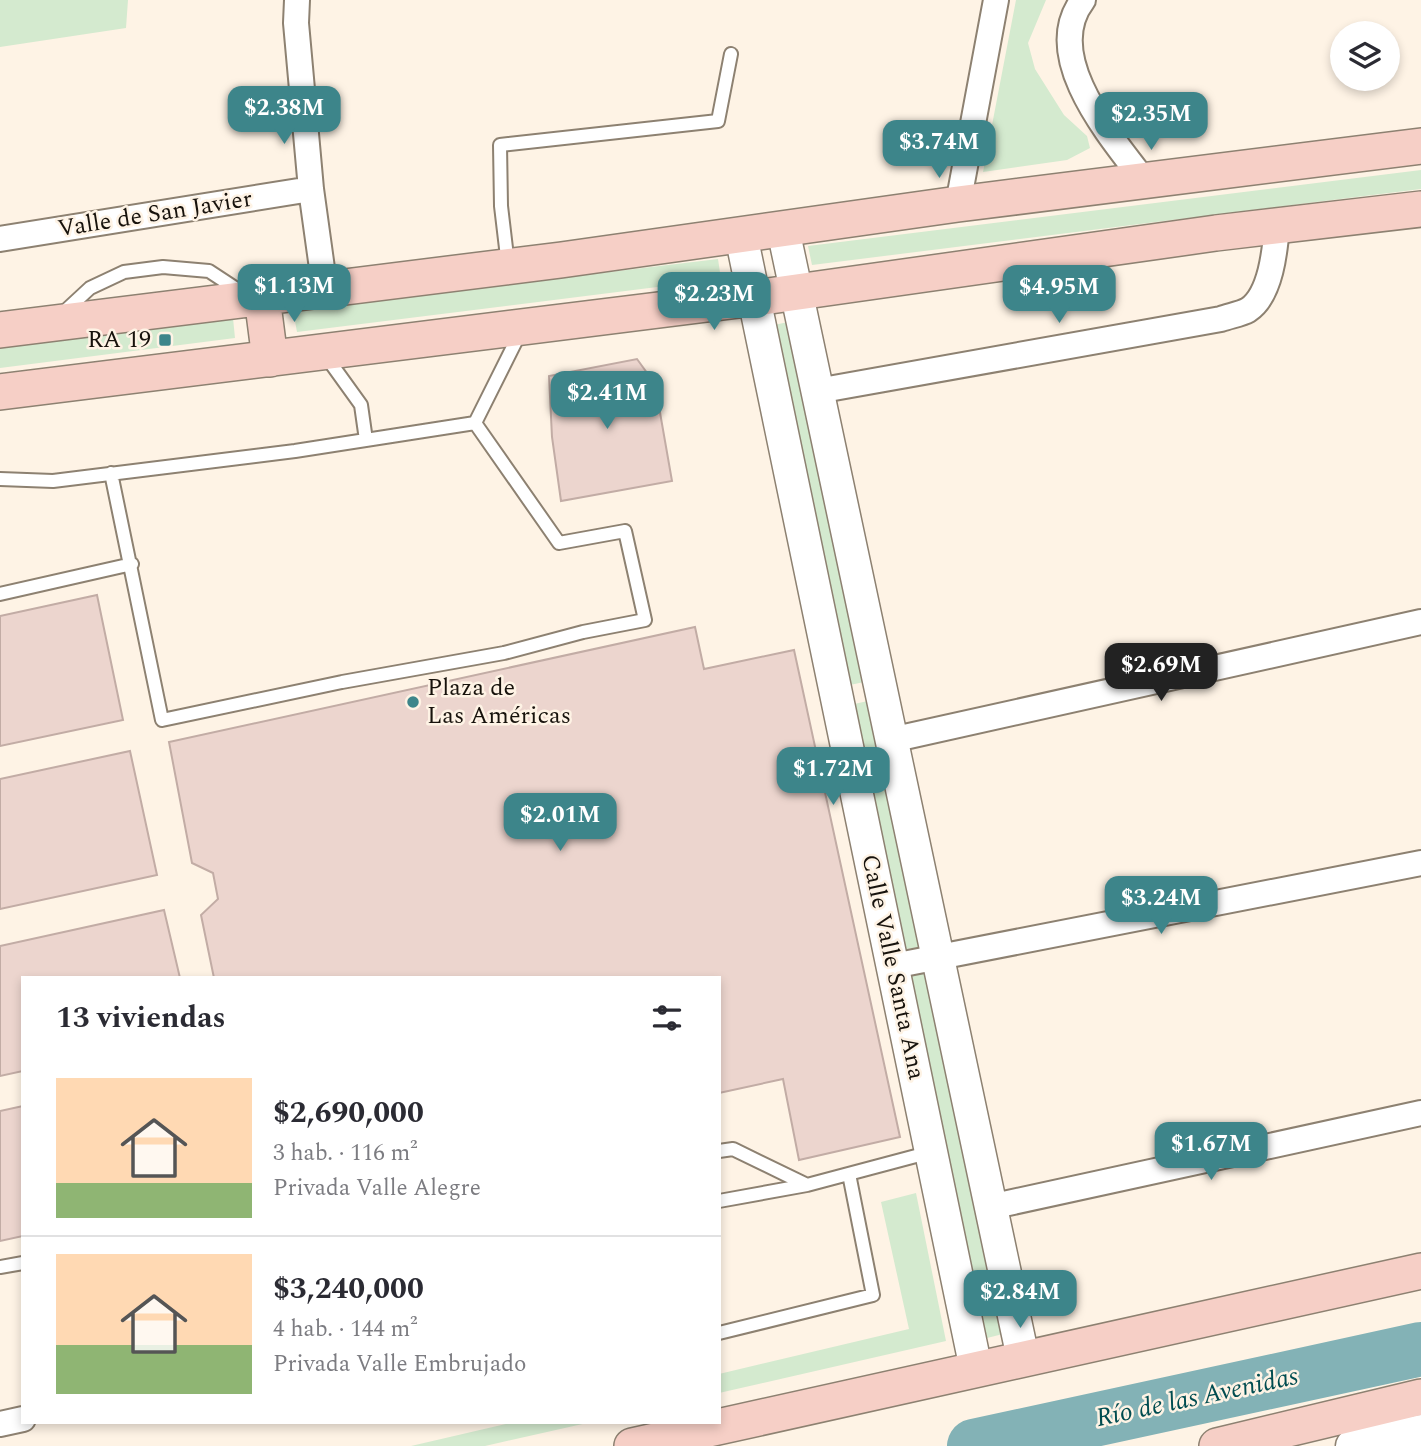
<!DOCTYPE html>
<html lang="es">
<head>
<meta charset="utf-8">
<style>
  body { margin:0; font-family:Spectral,serif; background:#f7f7f7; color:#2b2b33; height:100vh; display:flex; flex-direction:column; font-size:26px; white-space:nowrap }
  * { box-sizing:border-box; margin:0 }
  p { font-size:23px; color:#7c7c81 }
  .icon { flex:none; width:38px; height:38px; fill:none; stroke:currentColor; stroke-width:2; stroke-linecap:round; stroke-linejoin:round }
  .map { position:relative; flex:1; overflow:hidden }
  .sheet { position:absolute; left:21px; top:976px; width:700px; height:448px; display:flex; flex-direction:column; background:#fff; border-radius:0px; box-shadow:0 4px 10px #0003 }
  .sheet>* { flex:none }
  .controls { position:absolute; left:1330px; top:21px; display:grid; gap:14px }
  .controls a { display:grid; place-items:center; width:70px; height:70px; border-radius:50%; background:#fff; box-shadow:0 4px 10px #0003; font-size:35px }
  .price { position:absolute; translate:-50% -60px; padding:0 16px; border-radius:14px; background:#3d858a; color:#fff; font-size:23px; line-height:46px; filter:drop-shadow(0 2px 4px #0008) }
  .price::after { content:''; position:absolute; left:50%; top:42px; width:21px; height:16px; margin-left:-10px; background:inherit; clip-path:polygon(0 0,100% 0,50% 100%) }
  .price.on { background:#222; color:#fff }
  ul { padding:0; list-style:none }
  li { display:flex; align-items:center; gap:21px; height:175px; padding:0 35px }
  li+li { border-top:2px solid #e1e1e2 }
  li span { display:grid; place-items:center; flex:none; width:196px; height:140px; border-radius:0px; color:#555 }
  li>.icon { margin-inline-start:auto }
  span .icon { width:84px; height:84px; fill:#fffc; stroke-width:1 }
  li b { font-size:30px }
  h2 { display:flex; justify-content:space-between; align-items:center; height:84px; padding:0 35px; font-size:30px }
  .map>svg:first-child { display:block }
  .green { fill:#d4eacf }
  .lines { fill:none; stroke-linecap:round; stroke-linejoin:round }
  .river { stroke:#83b2b6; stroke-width:54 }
  .building { fill:#ecd5ce; stroke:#c2aca5; stroke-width:2 }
  .service-casing { stroke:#8d8171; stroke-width:16 }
  .minor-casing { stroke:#8d8171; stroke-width:28 }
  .tertiary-casing { stroke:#8d8171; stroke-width:35 }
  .secondary-casing { stroke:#8d8171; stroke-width:38 }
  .service { stroke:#fff; stroke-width:12 }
  .minor { stroke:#fff; stroke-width:24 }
  .tertiary { stroke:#fff; stroke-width:32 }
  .secondary { stroke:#f6cfc6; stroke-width:35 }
  .poi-dot { fill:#3d858a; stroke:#fef3e5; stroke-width:2.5 }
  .labels { text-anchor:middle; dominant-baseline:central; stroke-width:5; stroke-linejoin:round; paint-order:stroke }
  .street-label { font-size:24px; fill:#17120c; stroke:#fef3e5 }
  .poi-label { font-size:24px; fill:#17120c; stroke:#fef3e5; text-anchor:end }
  .water-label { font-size:26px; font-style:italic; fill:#004c50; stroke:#fef3e5 }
</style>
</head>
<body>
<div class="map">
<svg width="1421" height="1446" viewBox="0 0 1421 1446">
  <rect width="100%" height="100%" fill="#fef3e5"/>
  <path class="green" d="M0,0H128L126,28L0,47Z
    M1016,0H1046L1028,43L1035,69L1064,115L1087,136L1090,148L1067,160L983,172Z
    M1421,170V189L812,265L808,246Z
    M718,259L721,279L297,332L293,310Z
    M233,318L235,338L0,368V347Z
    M788,322L864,682L850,685L774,325Z
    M868,701L1003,1334L987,1338L911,976L925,973L920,947L906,949L854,704Z
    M916,1193L946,1341L719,1393V1374L909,1329L881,1202Z
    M510,1423H587L485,1446H411Z"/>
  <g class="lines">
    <path class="river" d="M974,1446L1421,1349"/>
  </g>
  <path class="building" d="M637,359L655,384L672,481L561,501L552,437L549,376Z
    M97,595L123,720L0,746V616Z
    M695,627L704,669L794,650L900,1137L799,1160L783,1079L719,1093V978H214L201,915L218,899L213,873L192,863L169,742Z
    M130,751L157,875L0,909V779Z
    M164,910L180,978H23V1071L0,1076V946Z
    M23,1106V1236L0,1241V1111Z"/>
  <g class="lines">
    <g class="service-casing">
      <path id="service" d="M508,265L501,206L500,145L718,121L731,54
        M63,313L90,288L124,272L163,267L209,271L241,292
        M325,355L361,405L366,440
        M475,423L520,333
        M111,473L162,720L342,682L504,653L583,632L645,620L625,531L559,543L475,423
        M0,479L53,481L295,451L475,423
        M0,594L132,564
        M719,1151L733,1149L807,1185
        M719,1201L807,1185L931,1152
        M0,1267L23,1263
        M719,1333L873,1295L849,1174"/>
    </g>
    <g class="minor-casing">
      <path id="minor" d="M297,0L296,23L311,189L325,290
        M1083,0C1040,56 1111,137 1146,183
        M958,204L996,0
        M0,239L311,189
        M817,391L1221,319C1229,316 1241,314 1248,310C1271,295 1275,250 1277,226
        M891,740L1421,622
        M893,966L1421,863
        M990,1207L1421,1113
        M0,1424L23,1419"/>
    </g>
    <g class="tertiary-casing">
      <path id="tertiary" d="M783,229L1023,1358
        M741,235L976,1369
        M1352,1446L1421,1431"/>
    </g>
    <g class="secondary-casing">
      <path id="secondary" d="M262,297L270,359
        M0,330L561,260L958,204L1421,146
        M0,392L755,298L1216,233L1421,209
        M632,1446L1421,1271
        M1217,1446L1421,1397"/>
    </g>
    <use href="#service" class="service"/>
    <use href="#minor" class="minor"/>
    <use href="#tertiary" class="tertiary"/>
    <use href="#secondary" class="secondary"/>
  </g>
  <g class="poi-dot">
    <rect x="158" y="333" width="14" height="14" rx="3.5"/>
    <circle cx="413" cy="702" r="7"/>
  </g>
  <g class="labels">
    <g class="street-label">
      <text transform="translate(155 214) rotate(-9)">Valle de San Javier</text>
      <text transform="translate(893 967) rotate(78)">Calle Valle Santa Ana</text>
    </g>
    <g class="poi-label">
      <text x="151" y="340">RA 19</text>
      <text x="427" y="688" text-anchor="start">Plaza de<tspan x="427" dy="28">Las Américas</tspan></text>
    </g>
    <g class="water-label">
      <text transform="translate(1197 1397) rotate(-12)">Río de las Avenidas</text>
    </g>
  </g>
</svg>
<div class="controls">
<a><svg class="icon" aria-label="layers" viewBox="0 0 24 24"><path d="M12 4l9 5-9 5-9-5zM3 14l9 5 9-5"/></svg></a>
</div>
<b class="price" style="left:284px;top:146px">$2.38M</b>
<b class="price" style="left:1151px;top:152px">$2.35M</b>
<b class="price" style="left:939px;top:180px">$3.74M</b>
<b class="price" style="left:294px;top:324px">$1.13M</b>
<b class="price" style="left:1059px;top:325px">$4.95M</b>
<b class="price" style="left:714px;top:332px">$2.23M</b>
<b class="price" style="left:607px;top:431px">$2.41M</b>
<b class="price on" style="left:1161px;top:703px">$2.69M</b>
<b class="price" style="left:833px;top:807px">$1.72M</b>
<b class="price" style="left:560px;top:853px">$2.01M</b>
<b class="price" style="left:1161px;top:936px">$3.24M</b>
<b class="price" style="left:1211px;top:1182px">$1.67M</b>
<b class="price" style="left:1020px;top:1330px">$2.84M</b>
<section class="sheet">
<h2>13 viviendas<svg class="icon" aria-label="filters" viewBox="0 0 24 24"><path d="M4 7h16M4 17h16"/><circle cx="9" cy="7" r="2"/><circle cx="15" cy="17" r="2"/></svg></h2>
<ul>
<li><span style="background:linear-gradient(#ffd9b3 75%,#8fb573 0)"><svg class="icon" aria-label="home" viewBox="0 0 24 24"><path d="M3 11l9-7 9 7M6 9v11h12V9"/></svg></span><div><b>$2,690,000</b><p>3 hab. · 116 m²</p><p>Privada Valle Alegre</p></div></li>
<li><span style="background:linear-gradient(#ffd9b3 65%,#8fb573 0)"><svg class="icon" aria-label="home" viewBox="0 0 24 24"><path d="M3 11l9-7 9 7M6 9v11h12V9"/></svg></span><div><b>$3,240,000</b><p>4 hab. · 144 m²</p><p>Privada Valle Embrujado</p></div></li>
</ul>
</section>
</div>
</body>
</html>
